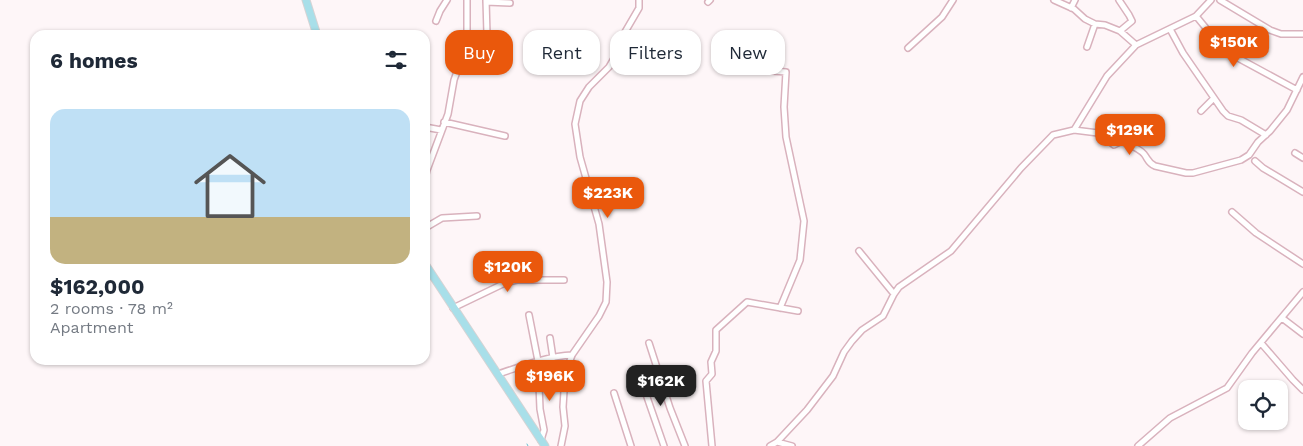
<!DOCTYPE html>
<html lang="en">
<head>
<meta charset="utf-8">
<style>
  body { margin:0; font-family:"Work Sans",sans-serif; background:#f6f6f7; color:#1f2937; height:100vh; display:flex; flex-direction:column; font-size:19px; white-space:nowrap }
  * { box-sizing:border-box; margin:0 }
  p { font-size:16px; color:#747a83 }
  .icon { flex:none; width:28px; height:28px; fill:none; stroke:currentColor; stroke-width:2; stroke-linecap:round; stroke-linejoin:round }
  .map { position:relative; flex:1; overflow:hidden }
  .details { position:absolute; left:30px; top:30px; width:400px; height:335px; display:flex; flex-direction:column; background:#fff; border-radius:15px; box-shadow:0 1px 4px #0004 }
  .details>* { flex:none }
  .banner { position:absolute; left:445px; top:30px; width:475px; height:45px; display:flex; gap:10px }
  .tools { position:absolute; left:1238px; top:380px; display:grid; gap:10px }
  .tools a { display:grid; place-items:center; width:50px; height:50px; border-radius:10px; background:#fff; box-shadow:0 1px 4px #0004; font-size:25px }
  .price { position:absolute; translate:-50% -42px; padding:0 11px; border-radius:10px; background:#ea580c; color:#fff; font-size:16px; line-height:32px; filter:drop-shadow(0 1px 2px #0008) }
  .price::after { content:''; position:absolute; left:50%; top:30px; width:15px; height:11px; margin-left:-8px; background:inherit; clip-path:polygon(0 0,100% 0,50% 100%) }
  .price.current { background:#222; color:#fff }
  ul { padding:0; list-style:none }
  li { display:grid; align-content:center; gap:10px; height:265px; padding:0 20px }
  li span { display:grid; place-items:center; height:155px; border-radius:15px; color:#555 }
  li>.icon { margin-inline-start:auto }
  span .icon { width:90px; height:90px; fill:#fffc; stroke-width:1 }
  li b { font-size:21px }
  h2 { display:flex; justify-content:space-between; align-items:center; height:60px; padding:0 20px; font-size:21px }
  .chip { padding:0 18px; border-radius:15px; background:#fff; box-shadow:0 1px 4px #0004; font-size:18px; line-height:45px }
  .chip.current { background:#ea580c; color:#fff }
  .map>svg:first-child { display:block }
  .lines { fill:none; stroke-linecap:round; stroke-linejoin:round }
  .stream { stroke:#68c0d1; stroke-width:1 }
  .minor-casing { stroke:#d9b2bd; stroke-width:8 }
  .major-casing { stroke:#d6d3d4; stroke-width:9 }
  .minor { stroke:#fff; stroke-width:5 }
  .major { stroke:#a8dfe9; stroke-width:7 }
</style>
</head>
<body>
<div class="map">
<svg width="1303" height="446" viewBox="0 0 1303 446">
  <rect width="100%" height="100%" fill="#fef6f8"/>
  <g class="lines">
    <path class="stream" d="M527,444L528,446"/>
    <g class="minor-casing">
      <path id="minor" d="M486,0L488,68
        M1054,0L1074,9L1085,19L1095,24L1105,25L1120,31L1136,45
        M1119,0L1129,15L1132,21L1120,31
        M1220,0L1270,30L1281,34H1303
        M486,2L510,3
        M708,2L710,0
        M1071,8L1075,0
        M1196,16L1210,33L1231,47L1238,58L1297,90
        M436,21L440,11L447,0
        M1170,29L1183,53L1223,111L1228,116L1241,120L1266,135
        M1087,47L1095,24
        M908,48L942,17L953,0
        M732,68L786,72L784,107L786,137L804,221L800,260L780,308
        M1201,111L1214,98
        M444,122L505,136
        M425,127L441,130
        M1074,130L1107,76L1136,45L1196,16L1211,0
        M1295,153L1303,158
        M1255,161L1263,168L1303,192
        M425,179L427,170L448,114L454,80L467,44V0
        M1232,212L1256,233L1303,264
        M425,228L442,218L477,216
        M859,251L894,294
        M453,308L505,283L517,280H564
        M529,315L538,361L540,409L544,430L541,440
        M1282,318L1303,334
        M550,338L553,358
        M649,343L670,408L685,446
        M1261,343L1293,380L1303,390
        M498,374C523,366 547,356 572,355
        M639,374L664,446
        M614,393L631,446
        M777,442L792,446
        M561,446L565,426L563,407L565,375L572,355L599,316L606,302L607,282L599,224L580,157L575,124L580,101L589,87L609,67L623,43L625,32L639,8V0
        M712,446L706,381L712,374L711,362L716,351V330L747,302L798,311
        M770,446L777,442L807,410L833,376L844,352L852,341L862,330L883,316L894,294L899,287L951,251L1021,168L1053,135L1074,130L1098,133L1114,145L1122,141C1129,145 1139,148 1144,154C1148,159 1148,163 1155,166L1186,173H1193L1241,160L1249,155L1258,142L1270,131L1287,110L1303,77
        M1138,446L1170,418L1227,388L1252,353L1303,292"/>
    </g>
    <g class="major-casing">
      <path id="major" d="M306,0L317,35
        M425,264L545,446"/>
    </g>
    <use href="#minor" class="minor"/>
    <use href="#major" class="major"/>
  </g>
</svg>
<div class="tools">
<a><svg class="icon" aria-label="locate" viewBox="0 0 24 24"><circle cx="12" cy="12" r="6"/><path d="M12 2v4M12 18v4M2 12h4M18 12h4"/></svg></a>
</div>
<b class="price" style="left:1234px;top:68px">$150K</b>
<b class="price" style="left:1130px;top:156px">$129K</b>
<b class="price" style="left:608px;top:219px">$223K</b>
<b class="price" style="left:508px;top:293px">$120K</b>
<b class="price" style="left:550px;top:402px">$196K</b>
<b class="price current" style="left:661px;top:407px">$162K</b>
<div class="banner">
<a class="chip current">Buy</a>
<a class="chip">Rent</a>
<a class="chip">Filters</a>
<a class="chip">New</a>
</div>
<section class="details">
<h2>6 homes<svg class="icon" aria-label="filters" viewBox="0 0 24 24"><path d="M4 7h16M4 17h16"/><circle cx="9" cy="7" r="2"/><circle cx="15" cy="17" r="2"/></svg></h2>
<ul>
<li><span style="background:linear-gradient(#bfe0f5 70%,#c2b280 0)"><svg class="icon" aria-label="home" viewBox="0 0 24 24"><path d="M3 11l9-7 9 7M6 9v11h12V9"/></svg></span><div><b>$162,000</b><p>2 rooms · 78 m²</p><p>Apartment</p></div></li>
</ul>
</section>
</div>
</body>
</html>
